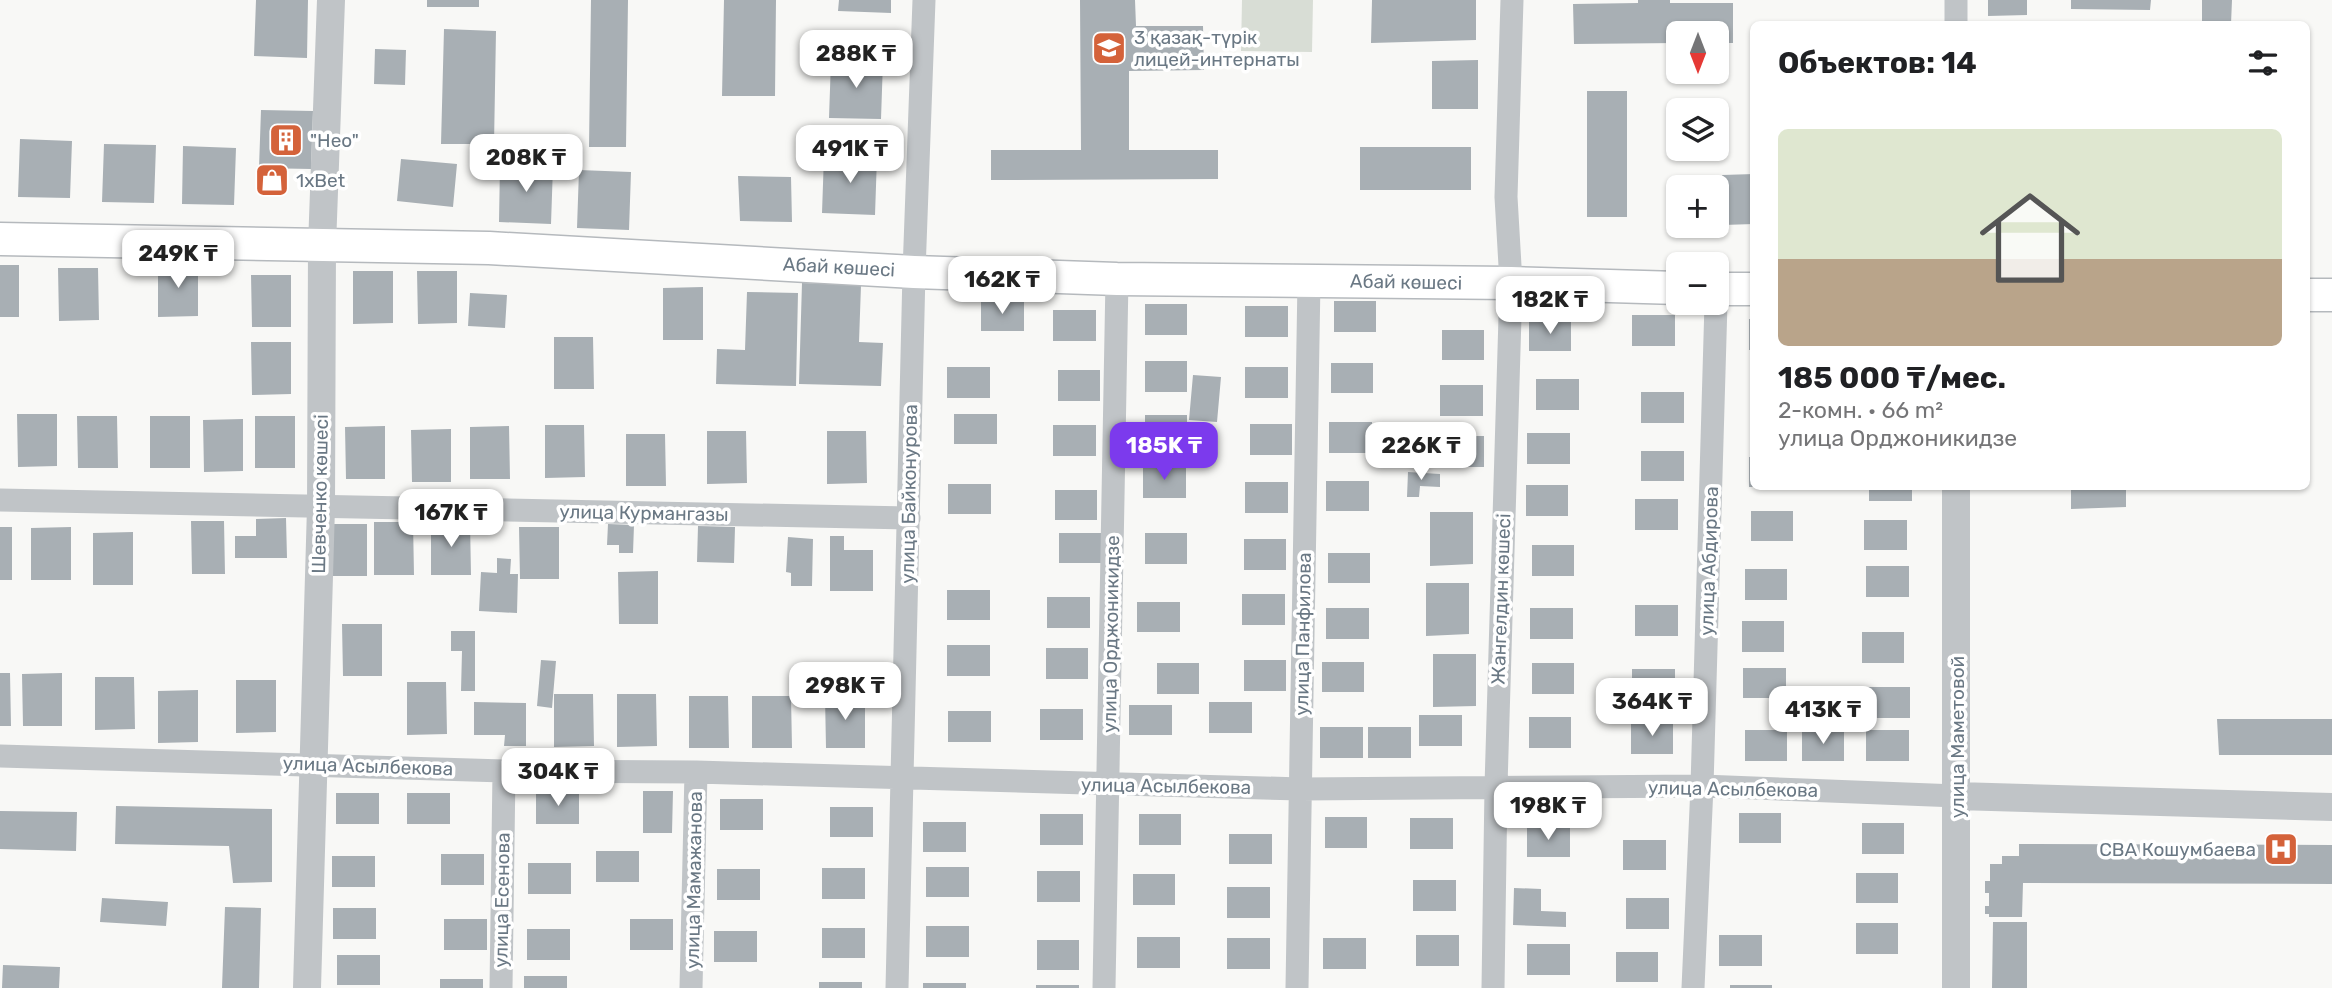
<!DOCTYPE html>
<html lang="ru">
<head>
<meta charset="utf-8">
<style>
  body { margin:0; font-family:Rubik,sans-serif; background:#f6f6f6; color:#202124; height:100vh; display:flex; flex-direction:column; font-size:26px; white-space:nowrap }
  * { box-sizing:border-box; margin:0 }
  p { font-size:23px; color:#757577 }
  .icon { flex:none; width:38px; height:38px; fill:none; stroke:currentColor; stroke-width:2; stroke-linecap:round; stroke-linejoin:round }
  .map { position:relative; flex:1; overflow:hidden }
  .drawer { position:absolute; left:1750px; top:21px; width:560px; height:469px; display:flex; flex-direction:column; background:#fff; border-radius:10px; box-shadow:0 2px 5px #0004 }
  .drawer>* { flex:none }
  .needle { width:46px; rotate:180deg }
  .buttons { position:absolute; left:1666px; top:21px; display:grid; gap:14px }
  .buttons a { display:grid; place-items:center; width:63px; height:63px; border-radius:10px; background:#fff; box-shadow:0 2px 5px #0004; font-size:35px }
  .price { position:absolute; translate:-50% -60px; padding:0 16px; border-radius:14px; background:#fff; color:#222; font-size:23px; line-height:46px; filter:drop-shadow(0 2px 4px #0008) }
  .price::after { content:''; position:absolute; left:50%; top:42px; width:21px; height:16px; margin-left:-10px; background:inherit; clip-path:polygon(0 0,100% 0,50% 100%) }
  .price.active { background:#7c3aed; color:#fff }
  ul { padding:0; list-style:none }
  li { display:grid; align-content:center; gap:14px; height:371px; padding:0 28px }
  li span { display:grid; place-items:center; height:217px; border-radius:10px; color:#555 }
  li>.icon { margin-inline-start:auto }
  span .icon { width:126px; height:126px; fill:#fffc; stroke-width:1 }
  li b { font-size:30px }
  h2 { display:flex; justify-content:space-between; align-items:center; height:84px; padding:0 28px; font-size:30px }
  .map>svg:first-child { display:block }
  .green { fill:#d8ddd5 }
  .building { fill:#a8afb4 }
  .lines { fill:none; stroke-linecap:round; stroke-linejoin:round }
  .secondary-casing { stroke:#b5b9bd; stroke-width:35 }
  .minor { stroke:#c0c4c7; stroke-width:23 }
  .tertiary { stroke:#c0c4c7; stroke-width:28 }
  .secondary { stroke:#fff; stroke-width:32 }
  .labels { text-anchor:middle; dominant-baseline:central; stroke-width:7; stroke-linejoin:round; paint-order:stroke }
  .poi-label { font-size:19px; fill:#6a7884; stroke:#fff; text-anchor:start }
  .street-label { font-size:19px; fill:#6a7884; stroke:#fff }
</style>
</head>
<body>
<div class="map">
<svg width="2332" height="988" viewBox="0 0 2332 988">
  <rect width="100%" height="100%" fill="#f8f8f6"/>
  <path class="green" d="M1242,0H1313L1312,52L1241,51Z"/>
  <path class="building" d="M256,0H308L307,58L254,56Z
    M427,0H479V7H427Z
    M591,0H628L626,147H589Z
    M724,0H776L775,96H722Z
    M839,0H891V13L838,11Z
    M1080,0H1135L1136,26H1203L1204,70L1129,71V150H1218V179L991,180V150H1081Z
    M1372,0H1476V40L1371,43Z
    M1638,0H1670V3H1733V43H1717V33H1678V43L1574,44L1573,4L1638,3Z
    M1988,0H2027V15L1988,16Z
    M2071,0H2151L2150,10L2071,9Z
    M2202,0H2232L2231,24H2202Z
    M444,29L496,31L494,144H441Z
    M375,49L406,50L405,85L374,84Z
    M831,60L883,61L881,119L829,118Z
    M1478,60V109H1432V61Z
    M1587,91H1627V217H1587Z
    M261,110L313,111L311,169L259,168Z
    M20,139L72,141L70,198L18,197Z
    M104,144L156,145L154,203L102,202Z
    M183,146L236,148L234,205L182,204Z
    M1360,147H1471V190H1360Z
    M824,155L877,157L875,215L822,213Z
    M401,159L457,164L453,207L397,201Z
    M500,165L553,166L551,224L499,222Z
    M579,170L631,172L629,230L577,228Z
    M1754,174V224L1723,225L1722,175Z
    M738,176L791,177L792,222L740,221Z
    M158,264H198V316L158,317Z
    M0,265H19V317H0Z
    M58,268H98L99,320L59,321Z
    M353,271H393V323L353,324Z
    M417,271H457V323L418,324Z
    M251,275H291V327H252Z
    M802,283L861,285L859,342L883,343L881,386L799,384Z
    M703,287V340H663V288Z
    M747,292L798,293L796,386L716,384L717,349L745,350Z
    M470,293L507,295L505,328L468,326Z
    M981,300H1024V331H981Z
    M1334,301H1376V332H1334Z
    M1145,304H1187V335H1145Z
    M1245,306H1288V337H1245Z
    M1053,310H1096V341H1053Z
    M1632,315H1675V346H1632Z
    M1749,319H1754V350H1749Z
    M1529,321H1571V351H1529Z
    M1442,330H1484V360H1442Z
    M554,337H593L594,389H554Z
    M251,342H291V394L252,395Z
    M1145,361H1187V392H1145Z
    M1331,363H1373V393H1331Z
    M947,367H990V398H947Z
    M1245,367H1288V398H1245Z
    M1058,370H1100V401H1058Z
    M1193,375L1221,377L1217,422L1189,420Z
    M1536,379H1579V410H1536Z
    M1440,385H1483V416H1440Z
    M1641,392H1684V423H1641Z
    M17,414H57V466L18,467Z
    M954,414H997V444H954Z
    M1145,415H1187V446H1145Z
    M77,416H117L118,468H78Z
    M150,416H190V468H150Z
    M255,416H295V468H255Z
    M243,419V471L204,472L203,420Z
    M1329,422H1372V453H1329Z
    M1250,424H1292V455H1250Z
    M545,425H584L585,477L545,478Z
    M1053,425H1096V456H1053Z
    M385,426V479H346L345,427Z
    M509,426L510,479H470V427Z
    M451,429V482H412L411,430Z
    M707,431H746L747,483L707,484Z
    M827,431H866L867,483L827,484Z
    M1527,433H1570V464H1527Z
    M626,434H665L666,486H626Z
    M1442,436H1484V467H1442Z
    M1641,451H1684V481H1641Z
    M1749,457H1754V487H1749Z
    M1143,467H1186V498H1143Z
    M1408,472L1440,474V487L1420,486L1419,497H1407Z
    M1326,481H1369V511H1326Z
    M1245,482H1288V513H1245Z
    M948,484H991V514H948Z
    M1526,485H1568V516H1526Z
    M1869,486H1912V501H1869Z
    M2071,486H2126V507L2071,509Z
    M1055,490H1097V520H1055Z
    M1635,499H1678V530H1635Z
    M1751,511H1793V541H1751Z
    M1430,512H1473V564L1430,566Z
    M286,518L287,558H235V536H256V519Z
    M1864,520H1907V550H1864Z
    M191,521H224L225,574H192Z
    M374,522H413L414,575H374Z
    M431,522H470L471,575H431Z
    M327,524H367V576H328Z
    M608,524L634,525L633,553H619V545H607Z
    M698,526L735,527L734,563L697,562Z
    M0,527H12V580H0Z
    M71,527V580H31V528Z
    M519,527H559V579H520Z
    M133,532V585H93V533Z
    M1059,533H1102V563H1059Z
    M1145,533H1187V564H1145Z
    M830,536H844V550H873V591H830Z
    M788,537L813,539L812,586H791V573L786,572Z
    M1244,539H1286V570H1244Z
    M1532,545H1574V576H1532Z
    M1328,553H1370V583H1328Z
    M497,558L511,559L510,574H518L517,613L479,611L481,572L497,573Z
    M1866,566H1909V597H1866Z
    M1745,569H1787V600H1745Z
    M658,571V624H619L618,572Z
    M1426,583H1469V634L1426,636Z
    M947,590H990V620H947Z
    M1242,594H1285V625H1242Z
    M1047,597H1090V628H1047Z
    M1137,602H1180V632H1137Z
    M1635,605H1678V636H1635Z
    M1326,608H1369V639H1326Z
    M1530,608H1573V639H1530Z
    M1742,621H1784V652H1742Z
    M342,624H382V676H343Z
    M451,631H475V691H461L462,651H451Z
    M1862,632H1904V663H1862Z
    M947,645H990V676H947Z
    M1046,648H1088V679H1046Z
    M1433,654H1476V706L1433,707Z
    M541,660L556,661L552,708L537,706Z
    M1244,660H1286V691H1244Z
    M1322,662H1364V692H1322Z
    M1157,663H1199V694H1157Z
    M1532,663H1574V694H1532Z
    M1743,668H1786V698H1743Z
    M1632,669H1675V700H1632Z
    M0,673H10L11,726H0Z
    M62,673V726H23L22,674Z
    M95,677H134L135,729L95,730Z
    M236,680H276V732L236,733Z
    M407,682H446L447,734L407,735Z
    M1867,687H1910V718H1867Z
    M198,690V742L158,743V691Z
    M554,694H593L594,746L554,747Z
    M617,694H656L657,746L617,747Z
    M689,696H728L729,748H689Z
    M752,696H791L792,748H752Z
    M825,696H865V748H826Z
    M474,702L526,703V746H504L505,735H474Z
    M1209,702H1252V733H1209Z
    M1129,705H1172V735H1129Z
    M1040,709H1083V740H1040Z
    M948,711H991V742H948Z
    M1419,715H1462V746H1419Z
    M1529,717H1571V748H1529Z
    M2217,719H2332V755H2219Z
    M1631,723H1673V754H1631Z
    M1320,727H1363V758H1320Z
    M1368,727H1411V758H1368Z
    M1745,730H1787V761H1745Z
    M1802,730H1844V761H1802Z
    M1866,730H1909V761H1866Z
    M643,791H673L672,833H643Z
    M336,793H379V824H336Z
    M407,793H450V824H407Z
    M536,793H579V824H536Z
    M720,799H763V830H720Z
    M116,806L272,809V882L233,883L229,846L115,844Z
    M830,807H873V837H830Z
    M0,811L77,812L76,851L0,849Z
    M1739,813H1781V843H1739Z
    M1040,814H1083V845H1040Z
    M1139,814H1181V845H1139Z
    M1325,817H1367V848H1325Z
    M1410,818H1453V849H1410Z
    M923,822H966V852H923Z
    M1862,823H1904V854H1862Z
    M1527,826H1570V857H1527Z
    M1229,834H1272V864H1229Z
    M1623,840H1666V870H1623Z
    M2019,844L2332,845V884L2023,883L2022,917H1989V914H1985V906H1989V893H1985V881H1990V864H2002V856H2019Z
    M596,851H639V882H596Z
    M441,854H484V885H441Z
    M332,856H375V887H332Z
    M528,863H571V894H528Z
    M926,867H969V897H926Z
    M822,868H865V899H822Z
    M717,869H760V900H717Z
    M1037,871H1080V902H1037Z
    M1856,873H1898V903H1856Z
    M1133,874H1175V905H1133Z
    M1413,880H1456V911H1413Z
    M1227,887H1270V918H1227Z
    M1514,888L1541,889V911L1566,912V927L1513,925Z
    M102,898L168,902L166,926L100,922Z
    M1626,898H1669V929H1626Z
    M225,907L261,908L259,988H222Z
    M333,908H376V939H333Z
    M444,919H487V950H444Z
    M630,919H673V950H630Z
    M1993,922H2027V988H1992Z
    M1856,923H1898V954H1856Z
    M926,926H969V957H926Z
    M822,928H865V958H822Z
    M527,929H570V960H527Z
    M714,931H757V962H714Z
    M1416,935H1459V966H1416Z
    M1719,935H1762V966H1719Z
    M1137,937H1180V968H1137Z
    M1227,938H1270V969H1227Z
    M1323,938H1366V969H1323Z
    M1037,940H1079V970H1037Z
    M1527,944H1570V975H1527Z
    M1616,952H1658V982H1616Z
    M337,955H380V985H337Z
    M3,965L60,967L59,988H2Z
    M524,976H567V988H524Z
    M440,979H483V988H440Z
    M819,982H862V988H819Z
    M923,983H966V988H923Z
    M1036,985H1079V988H1036Z
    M1730,985H1772V988H1730Z"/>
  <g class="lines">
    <g class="secondary-casing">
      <path id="secondary" d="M0,239L489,248L914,272L1117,279L1511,283L1678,288
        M1717,289H1754
        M2306,295H2332"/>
    </g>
    <path class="minor" d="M1956,0V24
      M0,500L909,518
      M0,756L504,771L696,772L1301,789L1702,786L1957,796
      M501,988L504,771
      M691,988L696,772
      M897,988L914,272L924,0
      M1104,988L1117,279
      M1297,988L1309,281
      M1493,988L1496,786L1511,283L1506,197L1512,0
      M1693,988L1702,786L1716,303"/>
    <path class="tertiary" d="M1957,796L2332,807
      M307,988L321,507L322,246L331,0
      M1956,988V486"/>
    <use href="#secondary" class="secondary"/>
  </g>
  <defs>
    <g id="school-square" transform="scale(1.75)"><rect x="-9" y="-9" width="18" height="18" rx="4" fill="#d4623a" stroke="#fff"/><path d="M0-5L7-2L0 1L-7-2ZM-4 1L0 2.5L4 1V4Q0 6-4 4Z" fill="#fff"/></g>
    <g id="building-square" transform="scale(1.75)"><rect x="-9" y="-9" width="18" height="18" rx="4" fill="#d4623a" stroke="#fff"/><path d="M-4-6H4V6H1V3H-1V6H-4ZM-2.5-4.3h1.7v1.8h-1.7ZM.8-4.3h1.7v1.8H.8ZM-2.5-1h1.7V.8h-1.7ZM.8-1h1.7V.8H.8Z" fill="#fff"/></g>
    <g id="shop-square" transform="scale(1.75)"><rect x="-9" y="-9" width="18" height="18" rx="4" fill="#d4623a" stroke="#fff"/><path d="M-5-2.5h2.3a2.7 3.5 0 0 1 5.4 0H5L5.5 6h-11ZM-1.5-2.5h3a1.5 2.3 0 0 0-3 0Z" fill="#fff"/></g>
    <g id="hospital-square" transform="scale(1.75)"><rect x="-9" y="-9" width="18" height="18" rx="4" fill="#d4623a" stroke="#fff"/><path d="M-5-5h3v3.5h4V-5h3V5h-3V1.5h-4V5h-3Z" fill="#fff"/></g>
  </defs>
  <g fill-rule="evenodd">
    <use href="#school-square" x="1109" y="48"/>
    <use href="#building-square" x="286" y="140"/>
    <use href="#shop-square" x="272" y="180"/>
    <use href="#hospital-square" x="2281" y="849"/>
  </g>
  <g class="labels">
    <g class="poi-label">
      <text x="1134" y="37">3 қазақ-түрік<tspan x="1134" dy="22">лицей-интернаты</tspan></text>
      <text x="310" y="140">"Нео"</text>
      <text x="296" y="180">1xBet</text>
      <text x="2256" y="849" text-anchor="end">СВА Кошумбаева</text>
    </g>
    <g class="street-label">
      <text transform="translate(839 267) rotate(3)">Абай көшесі</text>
      <text transform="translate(1406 282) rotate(1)">Абай көшесі</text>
      <text transform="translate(320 494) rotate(-89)">Шевченко көшесі</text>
      <text transform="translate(909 494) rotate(-89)">улица Байконурова</text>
      <text transform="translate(644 513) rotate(1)">улица Курмангазы</text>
      <text transform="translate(1709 561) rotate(-88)">улица Абдирова</text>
      <text transform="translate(1501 599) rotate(-88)">Жангелдин көшесі</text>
      <text transform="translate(1111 634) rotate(-89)">улица Орджоникидзе</text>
      <text transform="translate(1303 634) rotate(-89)">улица Панфилова</text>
      <text transform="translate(1957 737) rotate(-90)">улица Маметовой</text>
      <text transform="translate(368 766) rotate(2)">улица Асылбекова</text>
      <text transform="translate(1166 786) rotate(1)">улица Асылбекова</text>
      <text transform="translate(1733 789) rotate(1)">улица Асылбекова</text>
      <text transform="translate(694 880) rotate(-89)">улица Мамажанова</text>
      <text transform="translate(502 900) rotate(-89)">улица Есенова</text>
    </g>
  </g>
</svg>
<div class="buttons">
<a><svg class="needle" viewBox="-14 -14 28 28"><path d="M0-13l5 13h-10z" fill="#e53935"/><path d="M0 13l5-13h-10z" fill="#757577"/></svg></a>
<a><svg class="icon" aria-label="layers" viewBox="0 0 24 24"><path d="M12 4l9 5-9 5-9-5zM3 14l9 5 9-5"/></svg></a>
<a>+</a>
<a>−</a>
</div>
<b class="price" style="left:856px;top:90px">288K ₸</b>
<b class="price" style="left:850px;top:185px">491K ₸</b>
<b class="price" style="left:526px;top:194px">208K ₸</b>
<b class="price" style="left:178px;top:290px">249K ₸</b>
<b class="price" style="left:1002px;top:316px">162K ₸</b>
<b class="price" style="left:1550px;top:336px">182K ₸</b>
<b class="price active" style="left:1164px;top:482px">185K ₸</b>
<b class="price" style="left:1421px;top:482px">226K ₸</b>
<b class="price" style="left:451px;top:549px">167K ₸</b>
<b class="price" style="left:845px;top:722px">298K ₸</b>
<b class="price" style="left:1652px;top:738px">364K ₸</b>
<b class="price" style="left:1823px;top:746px">413K ₸</b>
<b class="price" style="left:558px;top:808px">304K ₸</b>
<b class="price" style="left:1548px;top:842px">198K ₸</b>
<section class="drawer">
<h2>Объектов: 14<svg class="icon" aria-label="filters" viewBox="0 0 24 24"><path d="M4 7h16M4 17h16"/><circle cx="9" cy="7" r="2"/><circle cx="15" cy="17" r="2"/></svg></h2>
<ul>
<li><span style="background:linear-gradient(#dfe7d0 60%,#b9a48a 0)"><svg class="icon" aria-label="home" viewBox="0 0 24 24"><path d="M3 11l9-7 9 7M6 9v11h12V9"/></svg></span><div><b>185 000 ₸/мес.</b><p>2-комн. · 66 m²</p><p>улица Орджоникидзе</p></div></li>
</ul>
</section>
</div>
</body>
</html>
